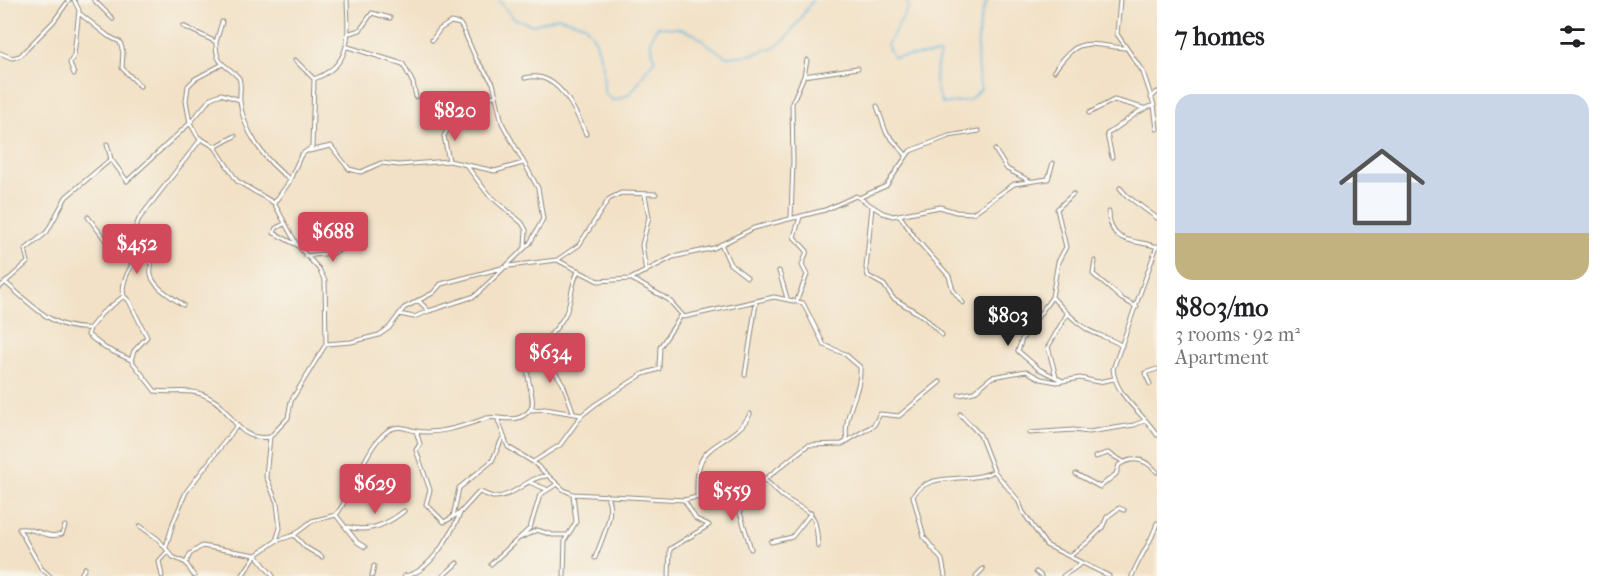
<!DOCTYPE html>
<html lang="en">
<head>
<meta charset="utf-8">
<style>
  body { margin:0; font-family:"IM FELL French Canon",serif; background:#f2f2f2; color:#202124; height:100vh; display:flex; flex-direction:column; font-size:22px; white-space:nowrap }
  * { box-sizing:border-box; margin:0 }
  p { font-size:20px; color:#757577 }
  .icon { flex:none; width:33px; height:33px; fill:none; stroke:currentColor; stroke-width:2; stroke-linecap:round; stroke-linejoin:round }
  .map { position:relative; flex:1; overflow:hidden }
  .drawer { display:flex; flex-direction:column; background:#fff; width:450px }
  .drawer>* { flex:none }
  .price { position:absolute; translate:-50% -51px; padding:0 14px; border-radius:6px; background:#d1495b; color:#fff; font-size:20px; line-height:39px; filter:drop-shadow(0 2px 3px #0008) }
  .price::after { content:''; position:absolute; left:50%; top:36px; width:18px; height:14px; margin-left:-9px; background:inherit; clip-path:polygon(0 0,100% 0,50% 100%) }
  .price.selected { background:#222; color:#fff }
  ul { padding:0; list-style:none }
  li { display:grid; align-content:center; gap:12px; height:318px; padding:0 18px }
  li+li { border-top:2px solid #e0e0e0 }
  li span { display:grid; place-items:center; height:186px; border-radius:18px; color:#555 }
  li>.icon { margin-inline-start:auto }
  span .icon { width:108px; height:108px; fill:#fffc; stroke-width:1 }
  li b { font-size:26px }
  h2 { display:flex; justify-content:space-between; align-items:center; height:72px; padding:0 18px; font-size:26px }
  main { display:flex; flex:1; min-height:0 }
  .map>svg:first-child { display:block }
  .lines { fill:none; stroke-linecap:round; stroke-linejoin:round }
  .stream { stroke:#62b7df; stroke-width:1.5 }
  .minor-casing { stroke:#8e8678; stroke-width:5 }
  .minor { stroke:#fff; stroke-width:3 }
</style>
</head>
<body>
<main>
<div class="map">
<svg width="1157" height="576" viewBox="0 0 1157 576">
  <rect width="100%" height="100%" fill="#f7f3e8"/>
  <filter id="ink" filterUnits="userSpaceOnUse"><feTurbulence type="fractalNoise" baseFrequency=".0167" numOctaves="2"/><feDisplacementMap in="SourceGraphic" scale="12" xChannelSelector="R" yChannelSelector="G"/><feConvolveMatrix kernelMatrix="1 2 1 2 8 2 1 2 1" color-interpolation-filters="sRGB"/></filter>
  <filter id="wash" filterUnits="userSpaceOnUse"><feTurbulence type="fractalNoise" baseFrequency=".008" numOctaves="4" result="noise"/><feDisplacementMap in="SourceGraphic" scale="24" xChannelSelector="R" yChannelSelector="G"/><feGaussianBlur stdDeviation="1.35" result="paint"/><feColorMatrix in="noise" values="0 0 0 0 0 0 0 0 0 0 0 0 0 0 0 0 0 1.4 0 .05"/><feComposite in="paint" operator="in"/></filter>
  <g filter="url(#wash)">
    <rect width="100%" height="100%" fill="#f2e1c6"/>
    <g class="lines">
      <path class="stream" d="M499,0L513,18L533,25L558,17L585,25L595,39L603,66L604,92L612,100C638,99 639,73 655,60L650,41L657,27L678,28L694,34L726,57L750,55L774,47L786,39L813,0
        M905,0L909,6L887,45L893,57L940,54C934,74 932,86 943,104L969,100L981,89C975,68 976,19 988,0"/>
    </g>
  </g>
  <g filter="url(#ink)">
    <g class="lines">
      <g class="minor-casing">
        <path id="minor" d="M94,0L113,19
          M1120,0L1117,34L1143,72L1154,105L1157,129
          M79,13L108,36L120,42L123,52L122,68L140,86
          M183,26L216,42C216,67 225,62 239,78C242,86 239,93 240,101C243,131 266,163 290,179
          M350,33L360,30L372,13L390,18
          M216,42L222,22
          M348,47L403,64L413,83L416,97
          M0,53L12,58L20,56L54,21L69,0
          M295,60L314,79
          M221,65L195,79L188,86L186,101L190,123L198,137L215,147L237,181L274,203
          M1054,71C1079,36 1084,44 1125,48
          M74,74L70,63L74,55L79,10L74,0
          M804,76L807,60
          M525,78C557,69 575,109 586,134
          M314,79C354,64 348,34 347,0
          M1151,98L1157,92
          M462,101L496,96
          M877,106L886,132L906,155
          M1089,113L1114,100L1143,108
          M107,144L111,159L127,181L190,123L211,98L221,94L240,100
          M215,147L235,136
          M995,150L1007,169L1030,181
          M309,151L331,146L349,169L361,172L381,163L399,165L449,161L495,171L523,163
          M1112,157L1107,134C1123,125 1136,110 1154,105
          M449,161L444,136L453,120
          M466,165L488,194L522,223L526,230L525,246
          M1120,188L1127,196L1157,218
          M1073,194L1057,209L1066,247L1058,262L1052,297C1063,309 1074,321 1088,330C1099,336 1111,338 1122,346
          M645,195L649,217L642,245L646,272
          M861,197L886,186L910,151L949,136L979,131
          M872,207L866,268L868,276L884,285L893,298L924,317L942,335
          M1109,212C1109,246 1137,239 1157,247
          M900,216L916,239L949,276L953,290L963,303
          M88,217L107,242L131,239
          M791,218L793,161L792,103L804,76L858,68
          M284,224L276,228L274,233L295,244
          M721,244L730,264L747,277
          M1157,246L1113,369C1116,398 1143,412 1157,435
          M305,256L333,253L353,244
          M557,260L579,245L609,199L621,193L656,194
          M1095,261L1093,274L1122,299L1137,307
          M779,271L787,298
          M632,279L669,300L684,317L774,297L803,303L824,345L845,354L860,367C862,392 842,414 847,440
          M6,283C32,305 54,331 90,328L102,313L124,296L129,301L147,337L134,351L131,360L155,391C174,394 191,387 210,398C234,410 235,442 270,437
          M0,287L28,262L25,250L47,232L66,197L111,159
          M124,296C120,282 131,269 135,257
          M1052,297L1022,339L1018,351L1039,369L1063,381
          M418,300L429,311L475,296L530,243L543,219L538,188L502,123L493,83L476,59L463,29L460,24L451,22L440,29L432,40
          M797,300L807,275L802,265L807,251L794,237L800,217
          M183,305C174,298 154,288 151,275C150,271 152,266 151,261L146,256H135L131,239L139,219L201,139
          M399,314L414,317L429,311
          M90,328L88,335L105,348L131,360
          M326,344L351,342L379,335L389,328L404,308L433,293L441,284L509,266L557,260L598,281L630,279L673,257L714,248L754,228L825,210L856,196L883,213L893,216L940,207L956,212L973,213L1014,184L1048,179L1053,163
          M539,347L563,384L574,414
          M745,375L756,303
          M1056,377L1048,347L1067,314
          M1150,384L1145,373L1157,369
          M959,395L974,392L992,377L1026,371L1041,379L1057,382L1080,378L1098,382L1114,379
          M532,410L545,409L581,415
          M960,414L980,435L994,471L1018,500L1023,512L1046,545L1109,576
          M498,420L508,447L533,462L564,490L573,494L684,500L750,485L764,480L808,445L842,444L874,425L880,414L899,416L940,382
          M416,431L420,444L416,450L430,490L426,504L444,522L460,513L479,492C484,493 489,496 493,497C514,498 527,477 546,476
          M1029,433L1073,430L1089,432L1134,425L1144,421
          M1095,457L1108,453L1124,462
          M533,462L560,445L582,415L596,404L643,374L659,369L660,347L681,316
          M1076,474L1100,487L1116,474L1119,465C1133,456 1146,459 1157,472
          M764,480C771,484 776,491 782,496C812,517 816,507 818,547
          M529,482L546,489
          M733,489L751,549
          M697,498C697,487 696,474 700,464C706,443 738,439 750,414
          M336,515L357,542L365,547
          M453,517L459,488L492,461L502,439
          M140,526L158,539L173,557L186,563L194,576
          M348,527C369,533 388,524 404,511
          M294,535L305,547L322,557
          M520,538L537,530L553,535H568
          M276,541L294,535L312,521L336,515C354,493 365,445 389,430C400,424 405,429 416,431C440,435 465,425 487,418C500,415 516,426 530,410C537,402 526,380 528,370C533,346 557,334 566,313C572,300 571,282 579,270
          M771,542L792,537L811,513
          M166,547L173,523L186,492L236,427
          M1070,556L1089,541L1102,528L1107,517L1119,508L1124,510
          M595,558C601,540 617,512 606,495
          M186,563L190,554L202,546L256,555L273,576
          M491,564L530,528L540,495L557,484
          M1036,572L1041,576
          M50,576L41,568L19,529C33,526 47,540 62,534L65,526
          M80,576L85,568
          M162,576L159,561L168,551
          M242,576L256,555L276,541L280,528L277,503L266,476L270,437L288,418L291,401L326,344L325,281L319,269L297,245L274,203L288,184L301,155L312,147L314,79
          M372,576L374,566
          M404,576C429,574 451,534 460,514
          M443,576L457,563
          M564,576L565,540L576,522L573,494
          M669,576L670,549L709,525L696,519L684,500
          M945,576L942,560L924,537L913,496C929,469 970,485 994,471
          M976,576L983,569
          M1063,576L1082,563
          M1132,576C1139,557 1152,542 1157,523"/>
      </g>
      <use href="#minor" class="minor"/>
    </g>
  </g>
</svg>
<b class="price" style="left:455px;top:142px">$820</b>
<b class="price" style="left:333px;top:263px">$688</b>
<b class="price" style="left:137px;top:275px">$452</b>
<b class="price selected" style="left:1008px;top:347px">$803</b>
<b class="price" style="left:550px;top:384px">$634</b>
<b class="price" style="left:375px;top:515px">$629</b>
<b class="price" style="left:732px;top:522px">$559</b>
</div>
<section class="drawer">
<h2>7 homes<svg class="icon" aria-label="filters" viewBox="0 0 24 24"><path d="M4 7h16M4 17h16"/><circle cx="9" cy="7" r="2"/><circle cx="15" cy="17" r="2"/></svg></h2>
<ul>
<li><span style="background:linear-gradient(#c9d6e8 75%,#c2b280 0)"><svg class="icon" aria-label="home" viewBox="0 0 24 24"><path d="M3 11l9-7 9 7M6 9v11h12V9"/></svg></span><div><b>$803/mo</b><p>3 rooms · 92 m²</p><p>Apartment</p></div></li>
</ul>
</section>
</main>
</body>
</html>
